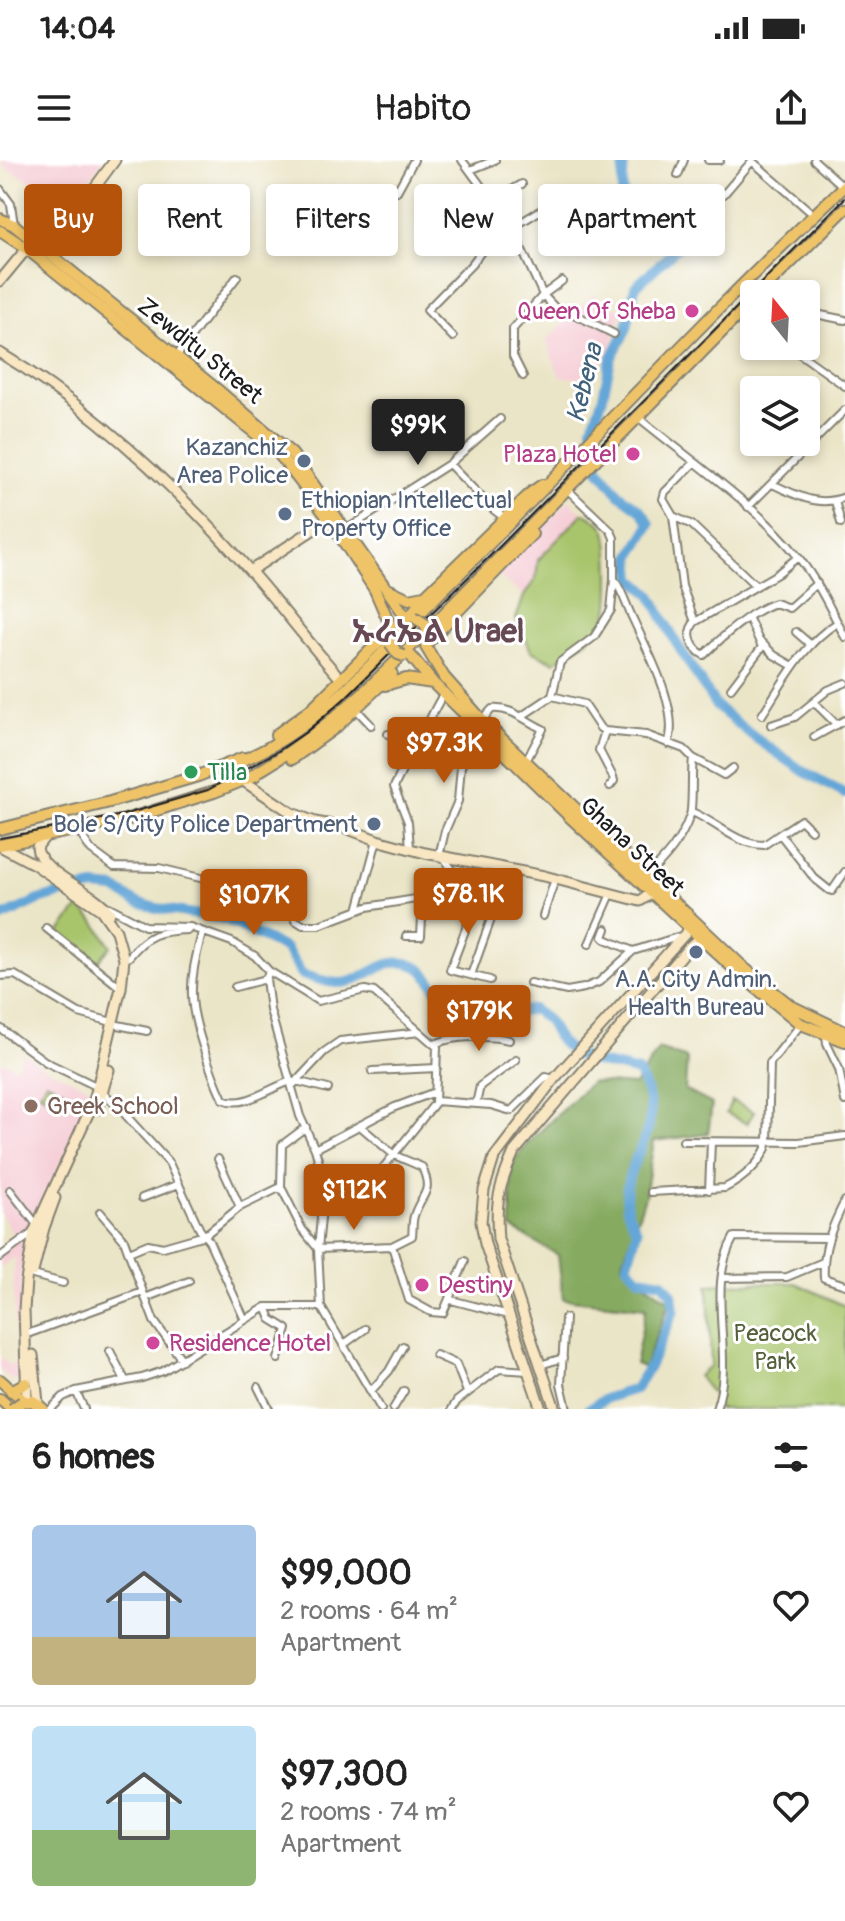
<!DOCTYPE html>
<html lang="en">
<head>
<meta charset="utf-8">
<style>
  body { margin:0; font-family:Pangolin,"Noto Sans Ethiopic",sans-serif; background:#f6f6f6; color:#222; height:100vh; display:flex; flex-direction:column; font-size:30px; white-space:nowrap }
  * { box-sizing:border-box; margin:0 }
  p { font-size:26px; color:#767676 }
  .icon { flex:none; width:44px; height:44px; fill:none; stroke:currentColor; stroke-width:2; stroke-linecap:round; stroke-linejoin:round }
  .map { position:relative; height:1249px; overflow:hidden }
  .details { display:flex; flex-direction:column; background:#fff; flex:1 }
  .details>* { flex:none }
  .hud { position:absolute; left:24px; top:24px; width:798px; height:72px; display:flex; gap:16px }
  .needle { width:52px; rotate:342deg }
  .tools { position:absolute; left:740px; top:120px; display:grid; gap:16px }
  .tools a { display:grid; place-items:center; width:80px; height:80px; border-radius:8px; background:#fff; box-shadow:0 4px 12px #0003; font-size:40px }
  .price { position:absolute; translate:-50% -68px; padding:0 18px; border-radius:8px; background:#b45309; color:#fff; font-size:26px; line-height:52px; filter:drop-shadow(0 2px 4px #0008) }
  .price::after { content:''; position:absolute; left:50%; top:48px; width:24px; height:18px; margin-left:-12px; background:inherit; clip-path:polygon(0 0,100% 0,50% 100%) }
  .price.on { background:#222; color:#fff }
  ul { padding:0; list-style:none }
  li { display:flex; align-items:center; gap:24px; height:200px; padding:0 32px }
  li+li { border-top:2px solid #e0e0e0 }
  li span { display:grid; place-items:center; flex:none; width:224px; height:160px; border-radius:8px; color:#555 }
  li>.icon { margin-inline-start:auto }
  span .icon { width:96px; height:96px; fill:#fffc; stroke-width:1 }
  li b { font-size:34px }
  h2 { display:flex; justify-content:space-between; align-items:center; height:96px; padding:0 32px; font-size:34px }
  .chip { padding:0 28px; border-radius:8px; background:#fff; box-shadow:0 4px 12px #0003; font-size:28px; line-height:72px }
  .chip.on { background:#b45309; color:#fff }
  .status { display:flex; justify-content:space-between; align-items:center; height:56px; padding:0 40px; background:#fff; direction:ltr }
  .status svg { height:22px; fill:currentColor }
  header { display:flex; justify-content:space-between; align-items:center; height:104px; padding:0 32px; background:#fff; font-size:36px; font-weight:600 }
  .map>svg:first-child { display:block }
  .built { fill:#f6cfd7 }
  .green { fill:#a8c56c; stroke:#627044; stroke-width:2 }
  .forest { fill:#86aa60; stroke:#51633e; stroke-width:2 }
  .lines { fill:none; stroke-linecap:round; stroke-linejoin:round }
  .river { stroke:#63a6d7; stroke-width:10 }
  .street-casing { stroke:#848072; stroke-width:10 }
  .secondary-casing { stroke:#848072; stroke-width:13 }
  .primary-casing { stroke:#848072; stroke-width:14 }
  .street { stroke:#fff; stroke-width:6 }
  .secondary { stroke:#f9e7c3; stroke-width:9 }
  .primary { stroke:#efc469; stroke-width:10 }
  .tram { stroke:#1c1c1c; stroke-width:2 }
  .primary-bridge-casing { stroke:#848072; stroke-width:14; stroke-linecap:butt }
  .primary-bridge { stroke:#efc469; stroke-width:10 }
  .hotel-dot { fill:#d1479c; stroke:#fff; stroke-width:3 }
  .service-dot { fill:#5c6f8a; stroke:#fff; stroke-width:3 }
  .leisure-dot { fill:#2e9e5b; stroke:#fff; stroke-width:3 }
  .education-dot { fill:#8d6e63; stroke:#fff; stroke-width:3 }
  .labels { text-anchor:middle; dominant-baseline:central; stroke-width:6; stroke-linejoin:round; paint-order:stroke }
  .hotel-label { font-size:24px; fill:#b23c85; stroke:#fff; text-anchor:end }
  .street-label { font-size:24px; fill:#1c1c1c; stroke:#fff }
  .service-label { font-size:24px; fill:#4e5e75; stroke:#fff; text-anchor:end }
  .leisure-label { font-size:24px; fill:#27864d; stroke:#fff; text-anchor:start }
  .education-label { font-size:24px; fill:#785e54; stroke:#fff; text-anchor:start }
  .park-label { font-size:24px; fill:#54603c; stroke:#fff }
  .water-label { font-size:26px; font-style:italic; fill:#40617a; stroke:#fff }
  .district-label { font-size:32px; font-weight:bold; fill:#674954; stroke:#fff }
</style>
</head>
<body>
<div class="status"><b>14:04</b><svg viewBox="0 0 49 12"><path d="M0 12V9h3v3zM5 12V6h3v6zM10 12V3h3v9zM15 12V0h3v12zM26 1h20v11H26zM47 4h2v5h-2z"/></svg></div>
<header><svg class="icon" aria-label="menu" viewBox="0 0 24 24"><path d="M4 6h16M4 12h16M4 18h16"/></svg>Habito<svg class="icon" aria-label="share" viewBox="0 0 24 24"><path d="M12 15V3M7 8l5-5 5 5M5 13v7h14v-7"/></svg></header>
<div class="map">
<svg width="845" height="1249" viewBox="0 0 845 1249">
  <rect width="100%" height="100%" fill="#fff"/>
  <filter id="ink" filterUnits="userSpaceOnUse"><feTurbulence type="fractalNoise" baseFrequency=".0125" numOctaves="2"/><feDisplacementMap in="SourceGraphic" scale="16" xChannelSelector="R" yChannelSelector="G"/><feConvolveMatrix kernelMatrix="1 2 1 2 8 2 1 2 1" color-interpolation-filters="sRGB"/></filter>
  <filter id="wash" filterUnits="userSpaceOnUse"><feTurbulence type="fractalNoise" baseFrequency=".006" numOctaves="4" result="noise"/><feDisplacementMap in="SourceGraphic" scale="32" xChannelSelector="R" yChannelSelector="G"/><feGaussianBlur stdDeviation="1.8" result="paint"/><feColorMatrix in="noise" values="0 0 0 0 0 0 0 0 0 0 0 0 0 0 0 0 0 1.4 0 .05"/><feComposite in="paint" operator="in"/></filter>
  <g filter="url(#wash)">
    <rect width="100%" height="100%" fill="#ebe5c7"/>
    <path class="built" d="M4,0H103L86,25L48,56L31,25L33,23L1,5Z
      M593,134L623,151L612,185L594,219L560,217L546,180Z
      M569,340L583,353L567,369L524,436L496,414Z
      M23,893L45,908L93,929L77,973L42,1039L31,1067L21,1110L24,1217L13,1221L0,1210V1197L11,1206L17,1201L13,1117L16,1096L0,1107V1091L16,1080L0,1052V903H8L16,908Z"/>
    <path class="green" d="M583,353C590,357 599,361 604,367C611,376 612,447 606,458C595,478 572,491 554,502L531,491L516,459L524,436L536,418L538,400Z
      M79,747L93,760L111,786L98,802L58,774Z
      M46,921L67,932L61,944L40,933Z
      M732,941L754,952L747,964L726,953Z
      M752,1123H796L845,1146V1249H718L715,1238L698,1216L711,1205L708,1125Z"/>
    <path class="forest" d="M659,889L687,899L685,930L712,944L708,974L654,981L645,1037L622,1104L641,1121L670,1141L644,1207L635,1204L646,1148L563,1139L558,1095L511,1068V1004L528,983L591,922L635,925Z"/>
    <g class="lines">
      <path class="river" d="M624,0L622,33L629,38L662,43L673,55L679,75L677,88L635,127L627,168L611,199L602,240L592,268L598,308L619,334L641,350L650,364L631,397L633,419L651,435L675,481L716,546L754,577L803,611L845,634
        M0,758L39,740L59,734L94,727L115,729L136,742L156,748L225,759L286,789L302,815C313,817 327,823 339,823C365,824 383,792 416,806C425,810 431,821 436,829C463,878 489,859 533,849C537,853 545,857 548,861C555,871 555,878 566,887C586,905 614,904 638,912C674,973 619,994 627,1048C628,1055 634,1064 637,1071L627,1106L639,1118L662,1122L672,1134L674,1151L649,1207L635,1229L607,1238L588,1249"/>
    </g>
  </g>
  <g filter="url(#ink)">
    <g class="lines">
      <g class="street-casing">
        <path id="street" d="M462,0L512,68L543,135L513,169V196L523,216
          M708,0H720
          M814,0L844,27
          M470,10L495,0
          M678,15L684,0
          M0,29L11,44L14,65
          M397,31L414,0
          M724,34L752,1L814,55
          M493,41L522,24
          M512,68L549,45L570,63L606,68
          M562,121L543,135L558,151L574,154L614,174
          M741,152L754,161
          M806,152L845,160
          M453,177L427,150L472,104L506,58
          M789,186L845,226
          M175,198L237,117
          M638,257C690,300 758,346 799,398C818,422 831,450 845,477
          M694,303L665,332L663,339L673,356L682,426L695,462L777,414L798,397
          M449,304L494,350L506,359
          M772,324C797,335 817,348 845,337
          M835,341L841,363
          M748,347L845,250
          M673,356L692,365L756,426
          M344,371L449,304L500,259
          M614,419C623,432 626,445 633,459C647,490 681,551 668,584
          M695,462C685,473 692,489 704,495C721,478 752,450 775,443L789,448L817,423
          M796,472L811,485
          M762,483L774,495L793,506
          M731,528L762,487L749,459
          M552,536L584,544L600,568L605,571L646,575L684,589L693,598L724,615L733,608
          M815,543L837,565
          M356,549L371,565
          M762,555C784,521 802,485 837,463
          M522,556L552,536L560,502L594,477L611,450L614,419V378L611,371L568,330
          M482,560L492,549C512,547 525,561 543,569L526,601
          M771,565L795,557L828,530L845,523
          M605,571L599,590L613,617L614,621L610,626
          M388,574L400,577L407,591L403,609L394,627L408,662L410,688
          M814,577L845,560
          M407,591C425,579 431,551 445,532
          M692,652C716,662 737,685 764,685L780,674L814,718L829,730L832,731L845,712
          M77,669L91,690L114,707L159,708L279,737C291,743 293,748 295,760L303,765H319L367,747L434,736L464,723
          M780,674L801,660L811,670
          M439,696L445,671L458,641L461,606L483,572
          M444,698L458,718L495,748L471,815
          M647,716C666,698 682,680 690,655C693,647 691,611 693,598
          M479,734L450,810L490,820
          M109,747L145,766L190,767L232,782L255,796L269,811L266,819L270,850L300,956L315,989L322,1013V1047L318,1089L321,1147L381,1249
          M358,750L377,680
          M543,756L555,719
          M46,768L121,828
          M606,769L603,777L605,779L633,791
          M202,773C197,793 191,814 192,835C192,860 212,916 223,939C244,949 271,927 291,921
          M406,776H421L423,738
          M589,784L611,734
          M129,797C147,774 159,771 188,770
          M269,811L318,841L365,830L374,832L437,887L435,943L371,1023L347,1040L322,1047
          M0,816L15,815L79,853L112,862
          M530,823L567,831L584,828L599,822L633,791L681,776
          M235,827L266,819
          M118,865L147,871
          M0,868L46,902L98,927L121,950L169,1003L200,1070L209,1081L245,1160
          M826,874L827,884L839,909L845,941
          M435,884C451,876 492,875 509,880
          M372,911L437,908
          M296,921L328,929
          M292,926L324,892L340,881L420,872
          M435,941L491,945L511,951L546,917L554,919
          M476,944L480,926L516,900
          M306,967L282,985L281,1027L302,1069L318,1089L392,1086L412,1076C413,1070 412,1062 414,1056C421,1033 434,1034 422,1007L394,995L360,966
          M683,981L799,982L845,976
          M315,989L395,947L435,932
          M218,999L240,1047
          M10,1030L37,1065
          M709,1030L711,982
          M651,1032L725,1028C743,1019 763,1002 768,982L770,903L801,864
          M142,1038L179,1024
          M845,1041C832,1066 822,1090 824,1118L845,1125
          M100,1052L124,1080L143,1132
          M392,1086L409,1140L431,1152L443,1153L465,1101
          M129,1092L148,1084L163,1087L205,1075L240,1047L281,1027
          M0,1097L34,1072
          M33,1115L63,1123
          M722,1118L787,1117L823,1102
          M145,1138L189,1121
          M451,1140L509,1155
          M266,1147L271,1159L287,1169L278,1199
          M565,1158L561,1224L567,1249
          M30,1173L143,1132L154,1161L182,1200
          M343,1185L365,1169
          M110,1191L125,1220
          M436,1195L456,1204L467,1232
          M540,1205L563,1198
          M258,1227L269,1249
          M76,1231L84,1249
          M371,1231L389,1211L403,1186
          M51,1249L63,1237L76,1231L142,1218L163,1211L266,1147H321
          M393,1249L404,1231
          M452,1249L457,1241L499,1209L528,1211
          M716,1249C736,1195 704,1129 734,1077L829,1078"/>
      </g>
      <g class="secondary-casing">
        <path id="secondary" d="M35,90L68,59
          M0,121L33,81L87,38L115,0
          M0,193C94,249 179,330 251,412C282,447 310,485 341,519
          M250,411L334,356
          M242,620L292,653L315,662L343,667L377,680L425,693L544,716L640,741L652,733
          M46,675L37,687C38,712 95,731 110,753
          M0,686L34,704L101,750L116,771L124,799L121,828L94,941L34,1072L26,1121L24,1150L27,1241
          M97,949L109,910
          M33,1112L44,1068L55,1038
          M33,1195L38,1243
          M541,1249L485,1084L481,1062L484,1030L494,998L554,919L694,764
          M555,1249L498,1079C495,1042 499,1026 514,992L689,787L705,773"/>
      </g>
      <g class="primary-casing">
        <path id="primary" d="M0,59L14,65L220,232L292,294L406,457
          M0,71L26,88L276,290L329,359L375,430L391,467
          M759,134L845,49
          M390,430L409,439L424,436
          M409,457L427,434L532,332L542,325
          M428,482L532,374
          M426,487L444,517L482,560L745,809L791,846L845,872
          M411,496L433,523L570,657L743,817L801,864L845,881
          M385,525L406,519L433,523
          M276,575L310,550L389,472
          M292,599L336,567L392,514
          M238,602C323,569 383,489 446,427C580,295 707,154 845,26
          M251,616C340,565 408,489 480,417C572,324 663,232 754,139
          M0,669L110,642L198,616L243,598
          M0,685L125,660L214,632L256,615
          M0,1220L24,1241
          M11,1231L26,1223
          M0,1239L11,1249
          M22,1242L33,1241L43,1249"/>
      </g>
      <use href="#street" class="street"/>
      <use href="#secondary" class="secondary"/>
      <use href="#primary" class="primary"/>
      <path class="tram" d="M0,678L123,655L208,630L278,591L306,572L344,539L500,386L845,38"/>
      <g class="primary-bridge-casing">
        <path id="primary-bridge" d="M414,457L425,464L429,476
          M390,483L398,494L404,496
          M12,1249L22,1242"/>
      </g>
      <use href="#primary-bridge" class="primary-bridge"/>
    </g>
  </g>
  <g class="hotel-dot">
    <circle cx="692" cy="151" r="8"/>
    <circle cx="633" cy="294" r="8"/>
    <circle cx="422" cy="1125" r="8"/>
    <circle cx="153" cy="1183" r="8"/>
  </g>
  <g class="service-dot">
    <circle cx="304" cy="301" r="8"/>
    <circle cx="285" cy="354" r="8"/>
    <circle cx="374" cy="664" r="8"/>
    <circle cx="696" cy="792" r="8"/>
  </g>
  <circle class="leisure-dot" cx="191" cy="612" r="8"/>
  <circle class="education-dot" cx="31" cy="946" r="8"/>
  <g class="labels">
    <g class="hotel-label">
      <text x="676" y="151">Queen Of Sheba</text>
      <text x="617" y="294">Plaza Hotel</text>
      <text x="438" y="1125" text-anchor="start">Destiny</text>
      <text x="169" y="1183" text-anchor="start">Residence Hotel</text>
    </g>
    <g class="street-label">
      <text transform="translate(200 191) rotate(39)">Zewditu Street</text>
      <text transform="translate(632 687) rotate(43)">Ghana Street</text>
    </g>
    <g class="service-label">
      <text x="288" y="287">Kazanchiz<tspan x="288" dy="28">Area Police</tspan></text>
      <text x="301" y="340" text-anchor="start">Ethiopian Intellectual<tspan x="301" dy="28">Property Office</tspan></text>
      <text x="358" y="664">Bole S/City Police Department</text>
      <text x="696" y="819" text-anchor="middle">A.A. City Admin.<tspan x="696" dy="28">Health Bureau</tspan></text>
    </g>
    <g class="leisure-label">
      <text x="207" y="612">Tilla</text>
    </g>
    <g class="education-label">
      <text x="47" y="946">Greek School</text>
    </g>
    <g class="park-label">
      <text x="775" y="1173">Peacock<tspan x="775" dy="28">Park</tspan></text>
    </g>
    <g class="water-label">
      <text transform="translate(585 223) rotate(-76)">Kebena</text>
    </g>
    <g class="district-label">
      <text x="438" y="472">ኡራኤል Urael</text>
    </g>
  </g>
</svg>
<div class="tools">
<a><svg class="needle" viewBox="-14 -14 28 28"><path d="M0-13l5 13h-10z" fill="#e53935"/><path d="M0 13l5-13h-10z" fill="#767676"/></svg></a>
<a><svg class="icon" aria-label="layers" viewBox="0 0 24 24"><path d="M12 4l9 5-9 5-9-5zM3 14l9 5 9-5"/></svg></a>
</div>
<b class="price on" style="left:418px;top:307px">$99K</b>
<b class="price" style="left:444px;top:625px">$97.3K</b>
<b class="price" style="left:468px;top:776px">$78.1K</b>
<b class="price" style="left:254px;top:777px">$107K</b>
<b class="price" style="left:479px;top:893px">$179K</b>
<b class="price" style="left:354px;top:1072px">$112K</b>
<div class="hud">
<a class="chip on">Buy</a>
<a class="chip">Rent</a>
<a class="chip">Filters</a>
<a class="chip">New</a>
<a class="chip">Apartment</a>
</div>
</div>
<section class="details">
<h2>6 homes<svg class="icon" aria-label="filters" viewBox="0 0 24 24"><path d="M4 7h16M4 17h16"/><circle cx="9" cy="7" r="2"/><circle cx="15" cy="17" r="2"/></svg></h2>
<ul>
<li><span style="background:linear-gradient(#a9c7e8 70%,#c2b280 0)"><svg class="icon" aria-label="home" viewBox="0 0 24 24"><path d="M3 11l9-7 9 7M6 9v11h12V9"/></svg></span><div><b>$99,000</b><p>2 rooms · 64 m²</p><p>Apartment</p></div><svg class="icon" aria-label="heart" viewBox="0 0 24 24"><path d="M12 20l-8-8c-3-5 5-10 8-4 3-6 11-1 8 4z"/></svg></li>
<li><span style="background:linear-gradient(#bfe0f5 65%,#8fb573 0)"><svg class="icon" aria-label="home" viewBox="0 0 24 24"><path d="M3 11l9-7 9 7M6 9v11h12V9"/></svg></span><div><b>$97,300</b><p>2 rooms · 74 m²</p><p>Apartment</p></div><svg class="icon" aria-label="heart" viewBox="0 0 24 24"><path d="M12 20l-8-8c-3-5 5-10 8-4 3-6 11-1 8 4z"/></svg></li>
</ul>
</section>
</body>
</html>
